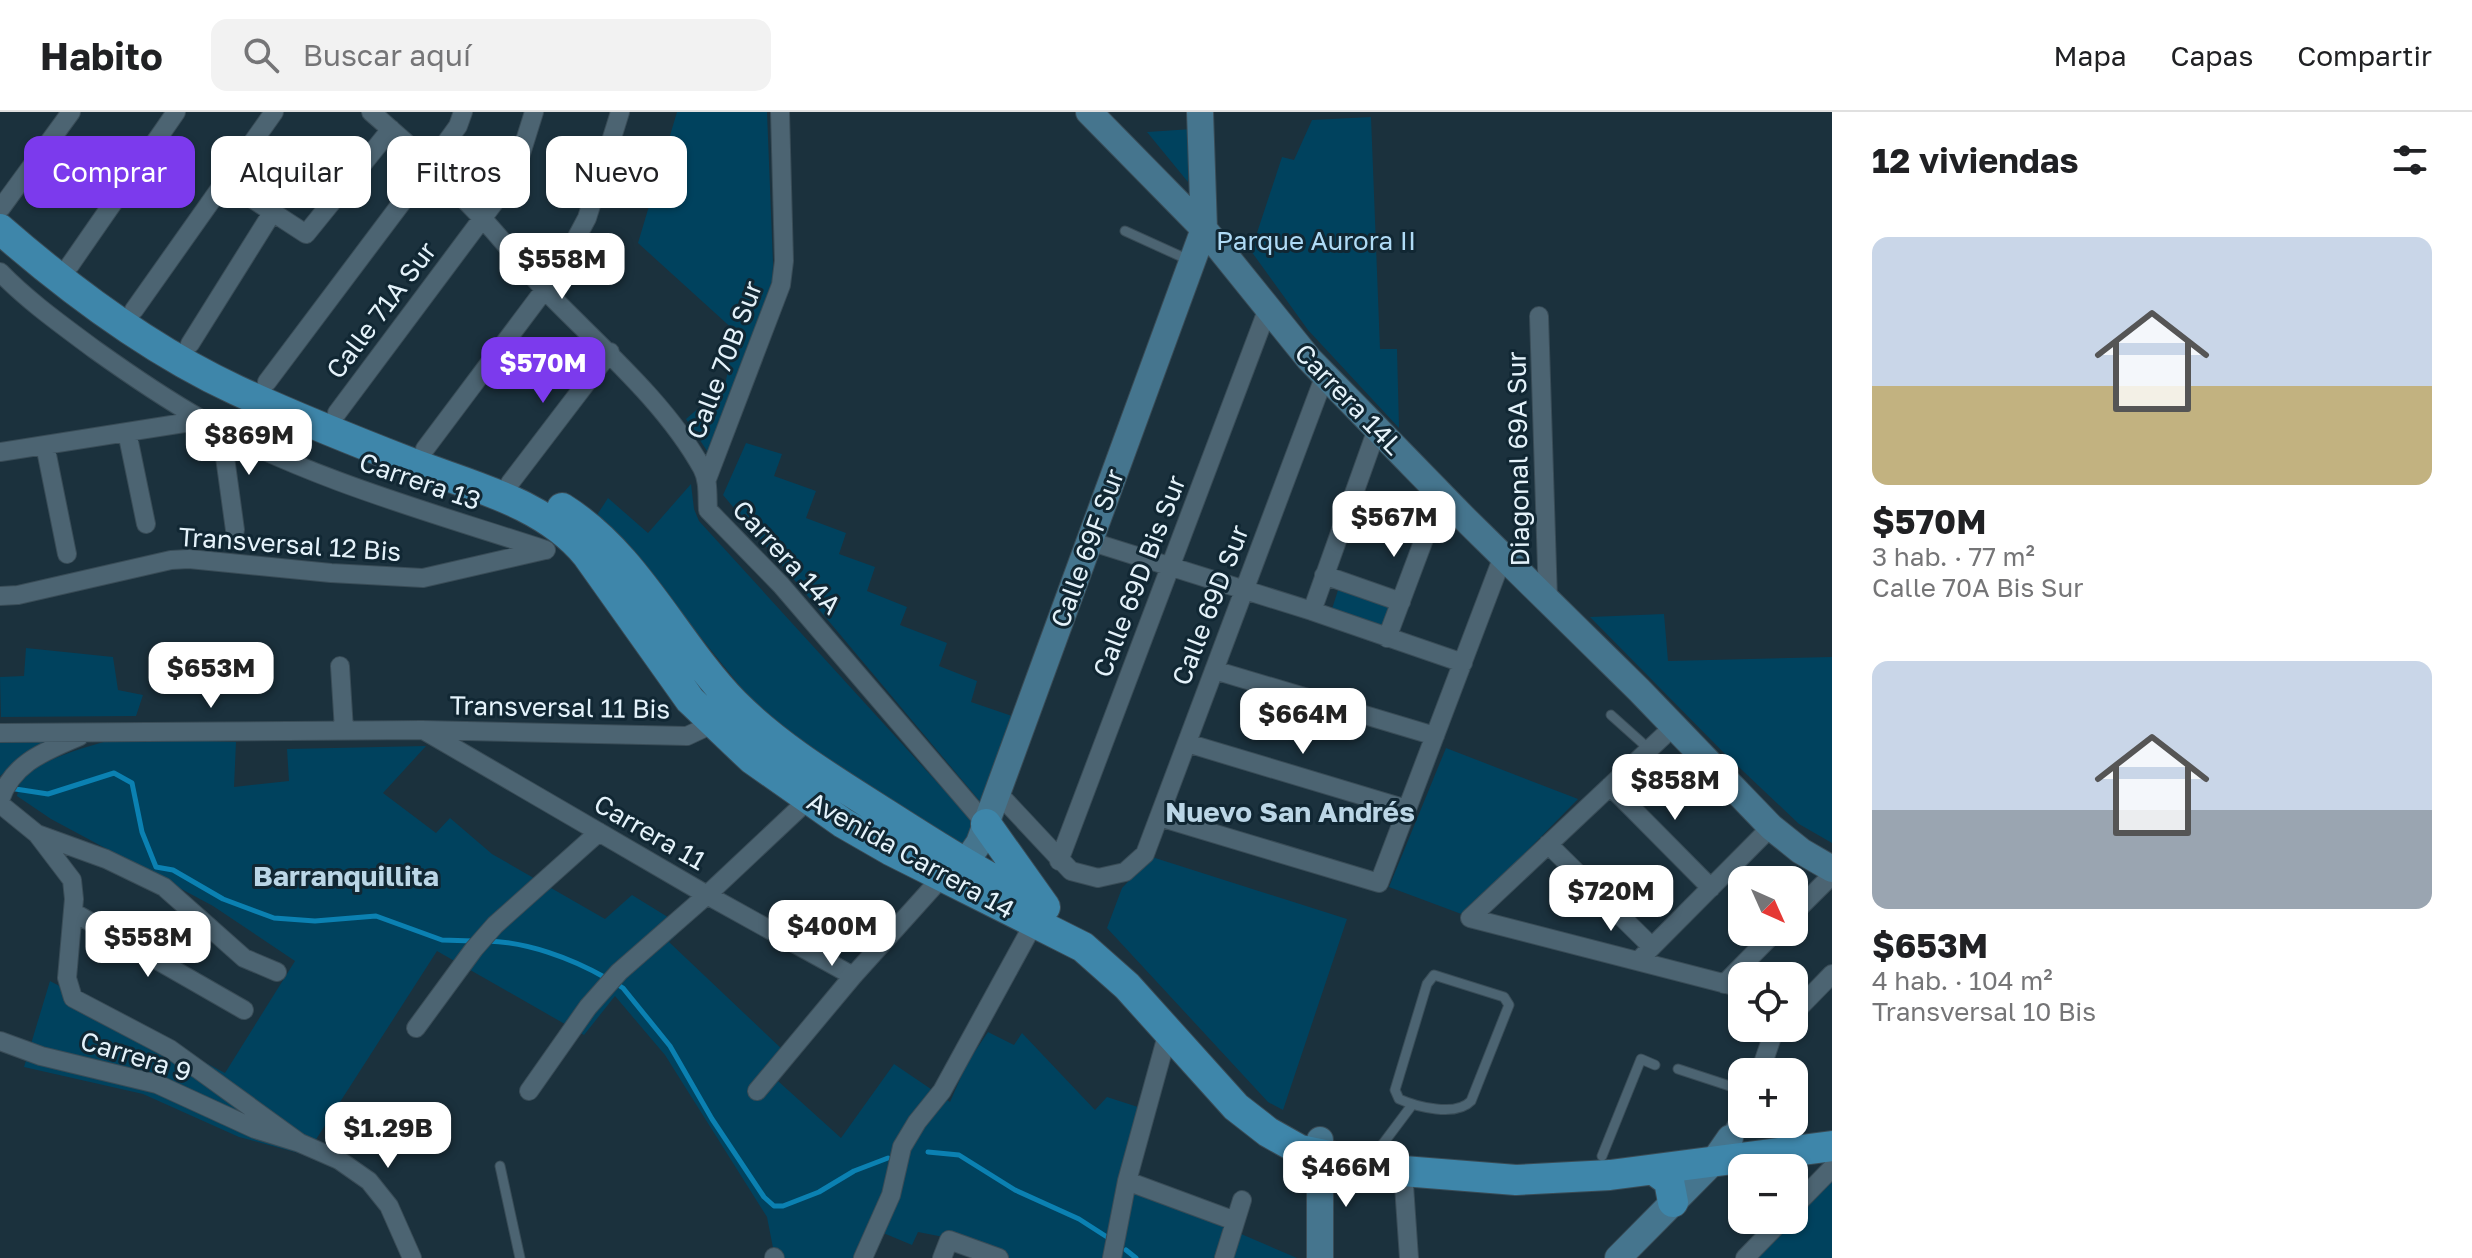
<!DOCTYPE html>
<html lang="es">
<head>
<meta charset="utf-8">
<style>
  body { margin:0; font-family:"Golos Text",sans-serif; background:#f2f2f2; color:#202124; height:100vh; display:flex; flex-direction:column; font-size:30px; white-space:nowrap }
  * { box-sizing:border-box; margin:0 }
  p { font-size:26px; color:#757577 }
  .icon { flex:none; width:44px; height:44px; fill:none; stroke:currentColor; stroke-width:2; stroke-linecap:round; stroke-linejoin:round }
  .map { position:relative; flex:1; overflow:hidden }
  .drawer { display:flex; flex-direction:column; background:#fff; width:640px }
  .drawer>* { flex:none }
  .hud { position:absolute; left:24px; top:24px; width:760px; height:72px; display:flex; gap:16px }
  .needle { width:52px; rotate:135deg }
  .fabs { position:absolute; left:1728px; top:754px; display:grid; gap:16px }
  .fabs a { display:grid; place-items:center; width:80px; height:80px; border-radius:16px; background:#fff; box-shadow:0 2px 6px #0004; font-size:40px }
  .price { position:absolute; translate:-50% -68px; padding:0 18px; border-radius:16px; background:#fff; color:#222; font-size:26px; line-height:52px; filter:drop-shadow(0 2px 4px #0008) }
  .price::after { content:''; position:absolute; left:50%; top:48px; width:24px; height:18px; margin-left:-12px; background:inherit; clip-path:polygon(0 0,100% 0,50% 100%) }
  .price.active { background:#7c3aed; color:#fff }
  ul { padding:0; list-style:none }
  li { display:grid; align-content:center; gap:16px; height:424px; padding:0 40px }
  li span { display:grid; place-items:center; height:248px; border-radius:16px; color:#555 }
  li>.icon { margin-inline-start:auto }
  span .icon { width:144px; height:144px; fill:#fffc; stroke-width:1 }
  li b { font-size:34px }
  h2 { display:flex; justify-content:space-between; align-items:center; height:96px; padding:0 40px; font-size:34px }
  .chip { padding:0 28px; border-radius:16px; background:#fff; box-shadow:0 2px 6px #0004; font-size:28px; line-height:72px }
  .chip.active { background:#7c3aed; color:#fff }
  header { display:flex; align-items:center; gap:48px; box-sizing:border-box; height:112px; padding:0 40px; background:#fff; border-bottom:2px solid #e0e0e0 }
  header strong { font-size:38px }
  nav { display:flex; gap:44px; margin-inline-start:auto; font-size:28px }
  .search { width:560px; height:72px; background:#f2f2f2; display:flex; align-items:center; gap:20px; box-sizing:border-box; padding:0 28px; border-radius:16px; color:#757577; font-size:30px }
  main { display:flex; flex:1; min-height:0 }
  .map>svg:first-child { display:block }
  .green { fill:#00425e }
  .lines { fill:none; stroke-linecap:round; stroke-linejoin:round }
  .stream { stroke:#0b81b2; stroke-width:5 }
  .lane-casing { stroke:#394c57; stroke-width:11 }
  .street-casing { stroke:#394c57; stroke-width:20 }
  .secondary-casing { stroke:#394c57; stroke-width:28 }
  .primary-casing { stroke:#394c57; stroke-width:32 }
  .lane { stroke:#4c6472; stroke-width:9 }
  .street { stroke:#4c6472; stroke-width:18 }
  .secondary { stroke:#45758e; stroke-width:26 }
  .primary { stroke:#3e86aa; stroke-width:30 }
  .labels { text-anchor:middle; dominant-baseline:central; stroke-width:6; stroke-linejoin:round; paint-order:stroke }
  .park-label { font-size:26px; fill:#afdbf6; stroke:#112733 }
  .street-label { font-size:26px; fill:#e4f2fa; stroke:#112733 }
  .neighbourhood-label { font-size:28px; font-weight:bold; fill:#bbd6e6; stroke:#112733 }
</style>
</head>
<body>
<header>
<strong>Habito</strong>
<div class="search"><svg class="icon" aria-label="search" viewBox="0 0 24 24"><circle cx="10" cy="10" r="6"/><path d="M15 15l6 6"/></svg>Buscar aquí</div>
<nav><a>Mapa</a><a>Capas</a><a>Compartir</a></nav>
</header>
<main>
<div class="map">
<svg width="1832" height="1146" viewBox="0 0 1832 1146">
  <rect width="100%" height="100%" fill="#1b313d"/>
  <path class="green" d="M677,0H767L773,152L772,169L711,345L686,307L725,273L736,220L638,131Z
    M1371,5L1380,237H1397L1399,316L1308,218L1251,139L1282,45L1294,48L1312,8Z
    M1192,17L1188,70L1147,20Z
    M746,331L782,342L774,364L816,379L806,406L846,421L839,442L875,455L867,479L907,495L900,513L947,531L939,554L977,569L971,590L1012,604L983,693L723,383Z
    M691,372L694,397L699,409L976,713L964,732L954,733L843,664L756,594L628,435L597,403L608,386L648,421Z
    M1339,475L1392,492L1383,517L1331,500Z
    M1664,502L1668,549L1832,545V731L1799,712L1724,641L1590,505Z
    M26,536L113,545L118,578L143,583L136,604L1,605L0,565L24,564Z
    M0,626H53L35,634L0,664Z
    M119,626L236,630L234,675L289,669L287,637L426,634L383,681L436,721L450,706L492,742L605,807L632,783L684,815L669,830L784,939L768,960L841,1026L894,952L950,990L967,951L988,920L1014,933L1022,921L1095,998L1107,985L1141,996L1118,1069L1297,1146H1009L949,1126L918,1120L912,1133L869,1115L854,1146H775L767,1105L665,943L615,884L584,923L437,839L306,1043L239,1025L143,982L24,955L50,869L225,961L295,849L213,794L51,707L17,684C18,680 18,675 20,671C30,649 96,632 119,626Z
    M1446,636L1578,687L1464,803L1389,775Z
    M1152,745L1347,807L1283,998L1268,990L1107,816L1122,776Z
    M1832,1056V1146H1745L1782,1108H1794V1095Z"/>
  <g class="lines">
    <path class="stream" d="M9,676L48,682L114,661L132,671L142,720L156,755L173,758L223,787L274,806L315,809L376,804L442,828L473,829
      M487,829C527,830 571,846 606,866
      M615,871L623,876L670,934L712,1007L764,1085L774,1094H783L819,1080L854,1059L888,1046
      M928,1040L959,1043L1015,1078L1079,1107L1107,1125
      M1126,1138L1136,1146"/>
    <g class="lane-casing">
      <path id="lane" d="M1125,119L1191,149
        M1611,603L1649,637
        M1434,863L1504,885L1509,893L1471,989C1456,1005 1417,995 1399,987L1395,978L1427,872Z
        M1678,957L1742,978
        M1379,1037L1412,993
        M1602,1044L1641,947L1655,953
        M500,1054L520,1146"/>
    </g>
    <g class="street-casing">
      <path id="street" d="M371,0C410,33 447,68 481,105C503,128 523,155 545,178C598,233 665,289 702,356C709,369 707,384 708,398L781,473L986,712
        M225,69L306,122L391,17
        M1,96L71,0
        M70,153L176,0
        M0,160C28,189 62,213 94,237C129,262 164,286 201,307C308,367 430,400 546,438
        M134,198L274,0
        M1539,204L1548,488
        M190,232L272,101
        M267,270L430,53L458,14L463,0
        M337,301L514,64L534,0
        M221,316L235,418
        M127,320L146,412
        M45,333L67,442
        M425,337L560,157L587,106L620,0
        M0,340L203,308
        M707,367L781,173L784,149L780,0
        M510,371L610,240
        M1089,429L1312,499L1463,551
        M1324,463L1401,490
        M0,484L18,483L171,448L189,447L331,461L423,466L545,438
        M1312,499L1377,317
        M1387,526L1441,382
        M340,554L344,618
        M1214,558L1435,624
        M425,619L707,783L853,864
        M0,621L422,618L687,624L702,617L718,602
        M1187,631L1407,697
        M1610,674L1711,776
        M997,680L1071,759L1098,766L1125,760L1145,742L1325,263
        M0,688C13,650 46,639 80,624
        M0,692L37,722L72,768L74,787L67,866L73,886L170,937L300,1031
        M1159,705L1379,771L1503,444
        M37,722L106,747L164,775L244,846L277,860
        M1548,732L1652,835
        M1059,749L1268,196
        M73,800L244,898
        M1794,801L1832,763
        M1470,806L1742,876
        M1470,806L1673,615
        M1638,849L1771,715
        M1724,872L1775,820
        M1794,901L1832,862
        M416,916L474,837L495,813L599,720
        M0,929L41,944L157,972L255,1017L300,1031L339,1048L369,1069L389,1094L412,1146
        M1760,960L1773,922L1779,916
        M529,979L588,895L619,860L707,783L808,688
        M757,979L853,864L943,764
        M1730,1026L1742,1003
        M1403,1059L1409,1146
        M1127,1069L1235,1109
        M1794,1095L1832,1056
        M774,1145L775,1146
        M863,1146L891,1083L902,1035L917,1010L942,979L1034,811
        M942,1146L949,1128L999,1146
        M1112,1146L1127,1069L1168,920
        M1224,1146L1242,1088
        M1745,1146L1782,1108"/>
    </g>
    <g class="secondary-casing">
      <path id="secondary" d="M1089,0L1204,117L1309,247L1464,406L1639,578L1771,715L1801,739L1832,757
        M962,749L972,741L979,731L1204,117L1200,0
        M1320,1146V1028
        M1618,1146L1714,1049L1730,1026"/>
    </g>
    <g class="primary-casing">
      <path id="primary" d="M0,117C71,179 150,238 236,278C294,305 352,328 411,351C471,374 545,391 587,443L690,588L752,647L843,711L890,738L1083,835L1127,874L1236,995L1268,1020L1300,1038L1403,1059L1516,1068L1610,1063L1832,1034
        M562,396C637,443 674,529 734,591C779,636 833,668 886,702C927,728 968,755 1011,777
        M986,712L1045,795
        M1654,1058L1669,1069L1673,1090"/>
    </g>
    <use href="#lane" class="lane"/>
    <use href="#street" class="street"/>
    <use href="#secondary" class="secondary"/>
    <use href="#primary" class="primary"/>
  </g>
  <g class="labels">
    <g class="park-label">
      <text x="1316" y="128">Parque Aurora II</text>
    </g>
    <g class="street-label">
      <text transform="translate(381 198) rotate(-53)">Calle 71A Sur</text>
      <text transform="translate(724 248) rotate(-69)">Calle 70B Sur</text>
      <text transform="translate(1349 287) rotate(46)">Carrera 14L</text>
      <text transform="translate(1518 347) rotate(-91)">Diagonal 69A Sur</text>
      <text transform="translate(420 369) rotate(19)">Carrera 13</text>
      <text transform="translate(290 432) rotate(4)">Transversal 12 Bis</text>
      <text transform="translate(1087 436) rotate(-70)">Calle 69F Sur</text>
      <text transform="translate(787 445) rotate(47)">Carrera 14A</text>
      <text transform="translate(1139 464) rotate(-69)">Calle 69D Bis Sur</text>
      <text transform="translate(1210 493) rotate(-69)">Calle 69D Sur</text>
      <text transform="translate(560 595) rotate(1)">Transversal 11 Bis</text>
      <text transform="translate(650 720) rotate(30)">Carrera 11</text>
      <text transform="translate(911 743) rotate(29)">Avenida Carrera 14</text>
      <text transform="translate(136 944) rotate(17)">Carrera 9</text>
    </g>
    <g class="neighbourhood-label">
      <text x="1290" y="699">Nuevo San Andrés</text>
      <text x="346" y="763">Barranquillita</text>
    </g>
  </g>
</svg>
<div class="fabs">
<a><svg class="needle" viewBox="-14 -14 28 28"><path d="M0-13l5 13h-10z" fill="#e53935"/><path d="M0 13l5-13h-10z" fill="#757577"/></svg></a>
<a><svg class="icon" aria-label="locate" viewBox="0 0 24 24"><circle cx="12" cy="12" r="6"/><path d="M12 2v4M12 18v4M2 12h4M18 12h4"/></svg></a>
<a>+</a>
<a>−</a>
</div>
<b class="price" style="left:562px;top:189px">$558M</b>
<b class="price active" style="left:543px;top:293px">$570M</b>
<b class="price" style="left:249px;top:365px">$869M</b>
<b class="price" style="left:1394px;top:447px">$567M</b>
<b class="price" style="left:211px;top:598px">$653M</b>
<b class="price" style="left:1303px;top:644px">$664M</b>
<b class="price" style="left:1675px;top:710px">$858M</b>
<b class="price" style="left:1611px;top:821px">$720M</b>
<b class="price" style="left:832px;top:856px">$400M</b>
<b class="price" style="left:148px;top:867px">$558M</b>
<b class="price" style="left:388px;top:1058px">$1.29B</b>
<b class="price" style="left:1346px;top:1097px">$466M</b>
<div class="hud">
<a class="chip active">Comprar</a>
<a class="chip">Alquilar</a>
<a class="chip">Filtros</a>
<a class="chip">Nuevo</a>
</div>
</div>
<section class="drawer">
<h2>12 viviendas<svg class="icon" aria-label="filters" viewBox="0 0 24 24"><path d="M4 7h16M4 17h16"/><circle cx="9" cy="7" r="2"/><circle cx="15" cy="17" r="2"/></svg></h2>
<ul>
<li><span style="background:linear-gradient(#c9d6e8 60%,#c2b280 0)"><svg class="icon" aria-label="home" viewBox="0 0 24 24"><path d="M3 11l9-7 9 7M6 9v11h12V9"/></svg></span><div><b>$570M</b><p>3 hab. · 77 m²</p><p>Calle 70A Bis Sur</p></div></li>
<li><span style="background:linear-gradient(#c9d6e8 60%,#9aa5b1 0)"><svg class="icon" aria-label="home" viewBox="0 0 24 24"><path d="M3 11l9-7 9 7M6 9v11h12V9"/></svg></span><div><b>$653M</b><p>4 hab. · 104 m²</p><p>Transversal 10 Bis</p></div></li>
</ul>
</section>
</main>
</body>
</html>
